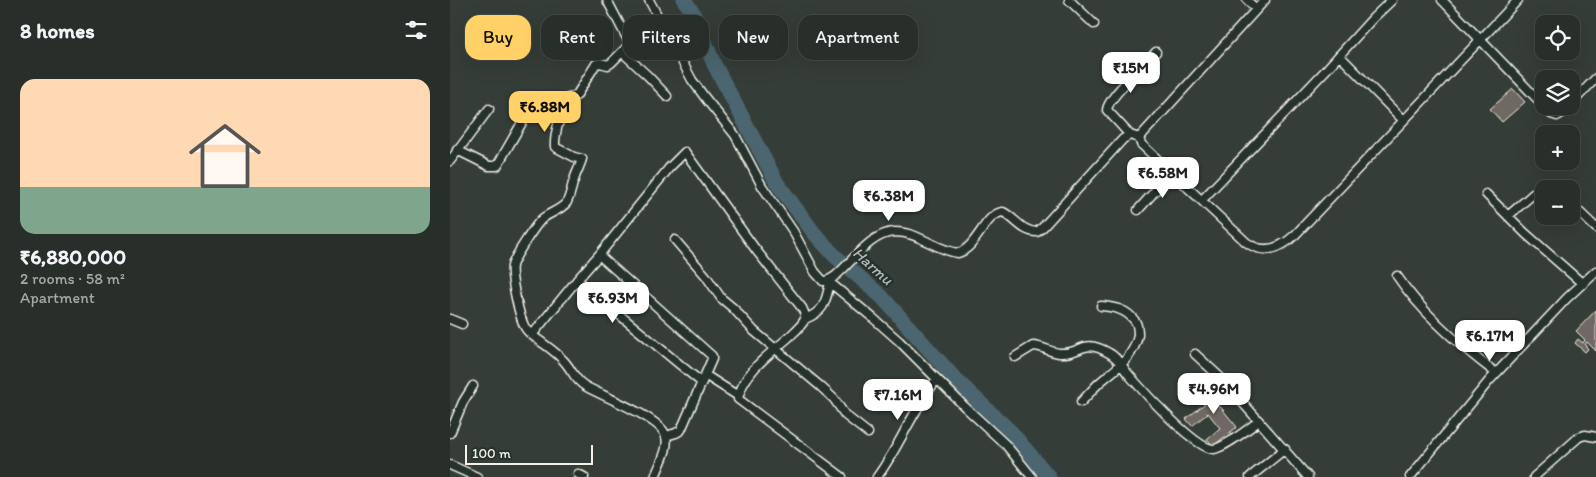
<!DOCTYPE html>
<html lang="en">
<head>
<meta charset="utf-8">
<style>
  body { margin:0; font-family:Itim,sans-serif; background:#343a36; color:#f1f3f6; height:100vh; display:flex; flex-direction:column; font-size:19px; white-space:nowrap }
  * { box-sizing:border-box; margin:0 }
  p { font-size:16px; color:#a5a8a8 }
  .icon { flex:none; width:28px; height:28px; fill:none; stroke:currentColor; stroke-width:2; stroke-linecap:round; stroke-linejoin:round }
  .map { position:relative; flex:1; overflow:hidden }
  .side { display:flex; flex-direction:column; background:#282e2a; width:450px }
  .side>* { flex:none }
  .banner { position:absolute; left:15px; top:15px; width:475px; height:45px; display:flex; gap:10px }
  .controls { position:absolute; left:1085px; top:15px; display:grid; gap:10px }
  .controls a { display:grid; place-items:center; width:45px; height:45px; border-radius:10px; background:#282e2a; box-shadow:0 5px 20px #0002,0 0 0 1px #444a47; font-size:25px }
  .scale { position:absolute; left:15px; bottom:12px; width:128px; box-sizing:border-box; padding-left:5px; border:2px solid #f4f1e8; border-top:0; font-size:14px; line-height:18px; white-space:nowrap; color:#f4f1e8; -webkit-text-stroke:4px #26332d; paint-order:stroke }
  .price { position:absolute; translate:-50% -42px; padding:0 11px; border-radius:10px; background:#fff; color:#222; font-size:16px; line-height:32px; filter:drop-shadow(0 1px 2px #0008) }
  .price::after { content:''; position:absolute; left:50%; top:30px; width:15px; height:11px; margin-left:-8px; background:inherit; clip-path:polygon(0 0,100% 0,50% 100%) }
  .price.current { background:#ffd166; color:#111 }
  ul { padding:0; list-style:none }
  li { display:grid; align-content:center; gap:10px; height:265px; padding:0 20px }
  li+li { border-top:1px solid #444a47 }
  li span { display:grid; place-items:center; height:155px; border-radius:15px; color:#555 }
  li>.icon { margin-inline-start:auto }
  span .icon { width:90px; height:90px; fill:#fffc; stroke-width:1 }
  li b { font-size:21px }
  h2 { display:flex; justify-content:space-between; align-items:center; height:60px; padding:0 20px; font-size:21px }
  .chip { padding:0 18px; border-radius:15px; background:#282e2a; box-shadow:0 5px 20px #0002,0 0 0 1px #444a47; font-size:18px; line-height:45px }
  .chip.current { background:#ffd166; color:#111 }
  main { display:flex; flex:1; min-height:0 }
  .map>svg:first-child { display:block }
  .lines { fill:none; stroke-linecap:round; stroke-linejoin:round }
  .river { stroke:#4b6670; stroke-width:15 }
  .building { fill:#706762; stroke:#f4f1e8 }
  .minor-casing { stroke:#f4f1e8; stroke-width:11 }
  .minor { stroke:#26332d; stroke-width:8 }
  .labels { text-anchor:middle; dominant-baseline:central; stroke-width:5; stroke-linejoin:round; paint-order:stroke }
  .water-label { font-size:16px; font-style:italic; fill:#b0b9b8; stroke:#26332d }
</style>
</head>
<body>
<main>
<section class="side">
<h2>8 homes<svg class="icon" aria-label="filters" viewBox="0 0 24 24"><path d="M4 7h16M4 17h16"/><circle cx="9" cy="7" r="2"/><circle cx="15" cy="17" r="2"/></svg></h2>
<ul>
<li><span style="background:linear-gradient(#ffd9b3 70%,#7fa58c 0)"><svg class="icon" aria-label="home" viewBox="0 0 24 24"><path d="M3 11l9-7 9 7M6 9v11h12V9"/></svg></span><div><b>₹6,880,000</b><p>2 rooms · 58 m²</p><p>Apartment</p></div></li>
</ul>
</section>
<div class="map">
<svg width="1146" height="477" viewBox="0 0 1146 477">
  <rect width="100%" height="100%" fill="#353d38"/>
  <filter id="ink" filterUnits="userSpaceOnUse"><feTurbulence type="fractalNoise" baseFrequency=".02" numOctaves="2"/><feDisplacementMap in="SourceGraphic" scale="10" xChannelSelector="R" yChannelSelector="G"/><feConvolveMatrix kernelMatrix="1 2 1 2 8 2 1 2 1" color-interpolation-filters="sRGB"/></filter>
  <g filter="url(#ink)">
    <g class="lines">
      <path class="river" d="M234,0L242,11L264,64L327,183L364,233L385,256L432,297L507,381L562,433L599,477"/>
    </g>
    <path class="building" d="M1063,89L1075,102L1052,122L1040,109Z
      M1146,310V351L1137,342L1135,345L1138,349L1135,352L1125,343L1128,339L1133,343L1135,340L1126,331Z
      M764,385L774,398L768,404L787,427L763,446L757,439L770,428L758,413L742,426L736,419L758,401L752,394Z"/>
    <g class="lines">
      <g class="minor-casing">
        <path id="minor" d="M157,0L180,44
          M199,0L242,80L256,99L285,135L312,186L343,231L365,272L373,281C392,282 413,233 445,232C469,232 485,250 508,253C528,247 534,214 553,212C565,218 572,232 587,232L593,227L673,139L680,135L689,138
          M619,0L644,24
          M797,0L806,9
          M815,0L689,138L691,144L796,242C813,255 830,249 845,235L1068,0
          M992,0L1094,106
          M172,52L198,76L217,96
          M889,55L953,120
          M1121,104L1146,78
          M1094,106L1101,114L1107,116L1112,113L1119,106
          M680,135L657,110C658,97 696,63 706,52
          M7,150L39,166H47L77,114
          M0,161L39,109
          M1036,194L1075,233L1133,284
          M752,200L874,72L923,18L942,0
          M1121,204L1146,228
          M688,210L722,172
          M1058,216L1091,187L1099,186L1105,189
          M225,240L256,276L271,298L283,308L304,331L370,386L384,399L395,415L418,433
          M149,255L219,168L235,152L306,250L352,308C354,312 356,315 355,319C352,326 344,332 339,337C320,354 293,372 288,399L392,477
          M947,276C972,313 1010,346 1046,373
          M127,280L149,255L262,356V359L231,430L226,433L216,436
          M378,281L423,318L449,341L515,407L556,445L582,477
          M0,319L12,324
          M355,319C375,311 375,303 380,283
          M82,335L127,280L251,382
          M745,354L772,379L858,477
          M565,357L583,346C592,346 600,352 609,353C632,355 631,337 659,353C669,358 672,367 679,375C692,390 746,450 764,449C776,447 799,428 809,421
          M255,375L288,396
          M631,402C637,396 643,389 649,383C665,369 684,358 688,335C688,330 688,325 685,321C676,309 664,307 651,306
          M0,433L13,402L23,386
          M0,465L27,477
          M128,474L134,477
          M205,477C209,465 221,447 215,434C208,417 152,396 135,386C124,380 122,369 113,360C107,353 98,347 90,341C85,337 79,334 76,329C70,321 60,276 62,266C63,259 86,224 92,219C100,212 110,211 117,202C121,194 121,188 124,180C126,173 130,166 132,159L124,157L105,147C104,131 112,112 118,98L126,96L146,64L150,63L158,65L161,63L185,39L210,18
          M427,477C450,446 463,409 487,379
          M800,477L835,449
          M960,477L1039,381L1117,298L1146,271
          M1084,477L1129,437L1135,435L1146,437"/>
      </g>
      <use href="#minor" class="minor"/>
    </g>
  </g>
  <g class="labels">
    <g class="water-label">
      <text transform="translate(423 266) rotate(42)">Harmu</text>
    </g>
  </g>
</svg>
<div class="controls">
<a><svg class="icon" aria-label="locate" viewBox="0 0 24 24"><circle cx="12" cy="12" r="6"/><path d="M12 2v4M12 18v4M2 12h4M18 12h4"/></svg></a>
<a><svg class="icon" aria-label="layers" viewBox="0 0 24 24"><path d="M12 4l9 5-9 5-9-5zM3 14l9 5 9-5"/></svg></a>
<a>+</a>
<a>−</a>
</div>
<div class="scale">100 m</div>
<b class="price" style="left:681px;top:94px">₹15M</b>
<b class="price current" style="left:95px;top:133px">₹6.88M</b>
<b class="price" style="left:713px;top:199px">₹6.58M</b>
<b class="price" style="left:439px;top:222px">₹6.38M</b>
<b class="price" style="left:163px;top:324px">₹6.93M</b>
<b class="price" style="left:1040px;top:362px">₹6.17M</b>
<b class="price" style="left:764px;top:415px">₹4.96M</b>
<b class="price" style="left:448px;top:421px">₹7.16M</b>
<div class="banner">
<a class="chip current">Buy</a>
<a class="chip">Rent</a>
<a class="chip">Filters</a>
<a class="chip">New</a>
<a class="chip">Apartment</a>
</div>
</div>
</main>
</body>
</html>
